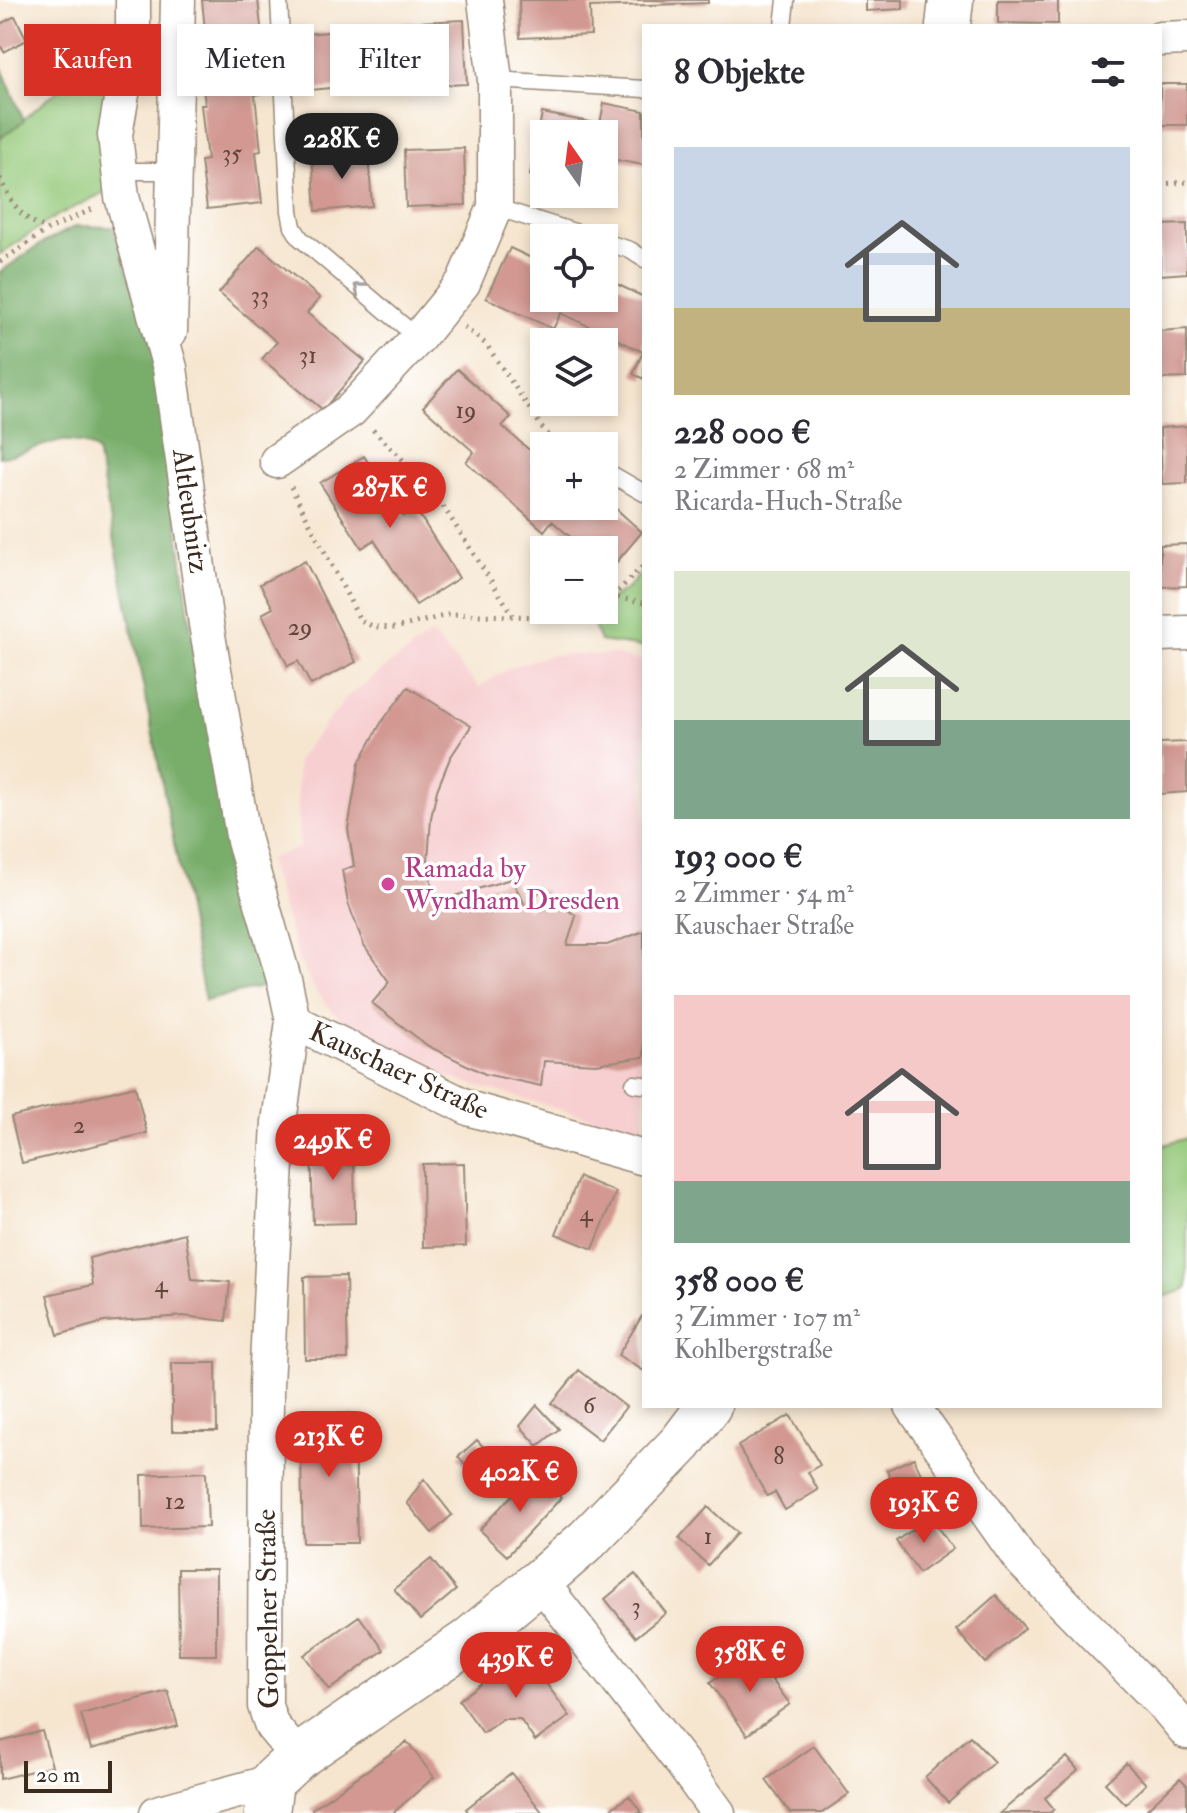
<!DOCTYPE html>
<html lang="de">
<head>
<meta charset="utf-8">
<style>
  body { margin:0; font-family:"IM FELL Double Pica",serif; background:#f7f7f7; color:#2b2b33; height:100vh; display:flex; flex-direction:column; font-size:30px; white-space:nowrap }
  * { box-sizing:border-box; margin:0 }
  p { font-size:26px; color:#7c7c81 }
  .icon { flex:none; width:44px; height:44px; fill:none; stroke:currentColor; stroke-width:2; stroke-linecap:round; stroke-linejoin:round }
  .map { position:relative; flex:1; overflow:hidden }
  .panel { position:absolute; left:642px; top:24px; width:520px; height:1384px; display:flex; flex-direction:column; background:#fff; border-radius:0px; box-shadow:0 4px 12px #0003 }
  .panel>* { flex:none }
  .hud { position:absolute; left:24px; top:24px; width:498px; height:72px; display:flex; gap:16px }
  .needle { width:52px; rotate:346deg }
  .tools { position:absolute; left:530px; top:120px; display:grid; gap:16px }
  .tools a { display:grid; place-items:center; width:88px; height:88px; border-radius:0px; background:#fff; box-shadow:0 4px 12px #0003; font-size:40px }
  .scale { position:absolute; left:24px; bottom:20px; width:88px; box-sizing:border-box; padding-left:8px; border:4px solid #3b2a1e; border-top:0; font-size:22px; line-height:28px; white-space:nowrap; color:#3b2a1e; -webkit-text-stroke:6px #fff; paint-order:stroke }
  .price { position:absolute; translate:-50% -68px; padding:0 18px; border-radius:28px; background:#d93025; color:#fff; font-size:26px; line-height:52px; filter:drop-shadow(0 2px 4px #0008) }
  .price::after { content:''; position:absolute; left:50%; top:48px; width:24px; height:18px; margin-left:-12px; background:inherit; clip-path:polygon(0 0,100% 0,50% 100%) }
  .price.active { background:#222; color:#fff }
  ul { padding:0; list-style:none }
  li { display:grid; align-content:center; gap:16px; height:424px; padding:0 32px }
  li span { display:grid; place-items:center; height:248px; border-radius:0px; color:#555 }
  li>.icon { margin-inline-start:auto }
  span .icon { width:144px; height:144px; fill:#fffc; stroke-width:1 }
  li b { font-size:34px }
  h2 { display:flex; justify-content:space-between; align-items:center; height:96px; padding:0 32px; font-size:34px }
  .tag { padding:0 28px; border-radius:0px; background:#fff; box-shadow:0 4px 12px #0003; font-size:28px; line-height:72px }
  .tag.active { background:#d93025; color:#fff }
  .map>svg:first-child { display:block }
  .built { fill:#f7cfd0 }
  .green { fill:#95c97a; stroke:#687a4c; stroke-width:2 }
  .forest { fill:#78ad6a; stroke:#5a6c44; stroke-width:2 }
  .building { fill:#d29891 }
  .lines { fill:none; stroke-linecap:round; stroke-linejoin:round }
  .lane-casing { stroke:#988877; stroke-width:19 }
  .street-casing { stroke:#988877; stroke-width:37 }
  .secondary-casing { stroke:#988877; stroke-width:47 }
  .path { stroke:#988877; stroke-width:5; stroke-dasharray:2 6; stroke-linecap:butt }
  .lane { stroke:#fff; stroke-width:16 }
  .street { stroke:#fff; stroke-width:34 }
  .secondary { stroke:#fff; stroke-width:44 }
  .oneway { stroke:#a79f9a }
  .hotel-dot { fill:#d1479c; stroke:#fff; stroke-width:3 }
  .labels { text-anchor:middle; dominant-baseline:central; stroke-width:7; stroke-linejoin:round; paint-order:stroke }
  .number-label { font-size:24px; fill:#61463b }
  .street-label { font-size:28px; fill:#3b2a1e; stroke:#fff }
  .hotel-label { font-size:28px; fill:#b23c85; stroke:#fff; text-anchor:start }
</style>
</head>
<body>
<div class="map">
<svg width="1187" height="1813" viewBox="0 0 1187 1813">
  <rect width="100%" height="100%" fill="#fff"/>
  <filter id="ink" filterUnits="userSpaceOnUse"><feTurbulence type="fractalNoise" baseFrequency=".0125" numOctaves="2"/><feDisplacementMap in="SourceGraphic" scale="16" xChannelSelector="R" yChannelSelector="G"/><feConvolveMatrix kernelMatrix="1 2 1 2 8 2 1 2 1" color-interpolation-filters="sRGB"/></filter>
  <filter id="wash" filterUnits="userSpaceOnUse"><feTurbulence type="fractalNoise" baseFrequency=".006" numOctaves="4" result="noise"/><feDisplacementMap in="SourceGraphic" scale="32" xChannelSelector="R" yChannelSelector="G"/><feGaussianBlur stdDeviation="1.8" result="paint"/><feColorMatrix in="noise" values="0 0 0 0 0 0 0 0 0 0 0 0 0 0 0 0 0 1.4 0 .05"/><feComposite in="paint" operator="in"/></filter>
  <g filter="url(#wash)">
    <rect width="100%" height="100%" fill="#f6e6d0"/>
    <path class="built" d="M431,634L479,687L511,667L551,655L612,654L644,661V1133L433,1073L369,1041L338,1017L317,993L300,964L268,859L299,848L297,760L347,697Z"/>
    <path class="green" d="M116,39L105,192L56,216L0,254V138L82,71L81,46Z
      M644,570V647L600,641L589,612L604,610V603L627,589Z
      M1187,1138V1289L1160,1298V1146Z"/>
    <path class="forest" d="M0,64L24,121L0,138Z
      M76,226L113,227L154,352L191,629L265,986L205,1001L97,451C64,426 35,454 0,457V272L41,244Z"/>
    <g id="blocks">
      <path class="building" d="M202,0H258L263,44L254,45L260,94L255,95L261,151L256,152L262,203L207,209L201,161L207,160L201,105H205L199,52L207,51Z
        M519,0H708V3L590,7L591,35L520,38Z
        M866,0H903V9L866,11Z
        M998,0H1058V24L998,23Z
        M15,16L27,40L4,52L0,45V24Z
        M464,20L467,84L399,87L396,23Z
        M363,29L369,84L311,90L306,34Z
        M1160,84H1187V125H1160Z
        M604,103L644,111V165L604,158V134H544V178L530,175L542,113L600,124Z
        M464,148L466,205L406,207L404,150Z
        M368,151L372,206L316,211L312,155Z
        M1187,224V273L1160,275V225Z
        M259,246L320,298L307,313L365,361L323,410L262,359L277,342L219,293Z
        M510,248L544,264V298H604V278L644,297V379L633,374L643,352L561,313L553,329L486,298Z
        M1187,329V378L1160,379V331Z
        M457,369L511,417L502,426L544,463V506H604V498L642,532L609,571L604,567V550H585L552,521L544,531L466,462L474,452L423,407Z
        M1187,426V483L1162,484L1160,428Z
        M364,456L403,516L415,508L459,578L416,605L374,540L362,548L320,483Z
        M1187,544V586L1160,587V545Z
        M305,561L356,662L311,685L298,661L288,666L262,614L273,608L260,584Z
        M408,687L471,726L450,758L437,790L431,818L428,861L434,902L511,879L528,910L541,889L576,916L567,945H607L644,931V1057L596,1064L544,1061L541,1086L532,1084L485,1074L428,1046L372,1003L390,982L364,945L348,903L342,870L354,866L348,829L359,763L381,723Z
        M1187,742V792L1160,794V743Z
        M135,1086L147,1133L22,1163L11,1117Z
        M311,1141H354L355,1223L313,1224Z
        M464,1163L466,1246L423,1247L422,1164Z
        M579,1177L616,1192L593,1249L556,1234Z
        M185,1233L192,1279L230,1282L226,1321L183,1316L104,1322L58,1335L47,1295L93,1285L89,1258Z
        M346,1276L348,1359H305L304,1277Z
        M642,1316L644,1317V1371L618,1355Z
        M172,1363H216L217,1431H172Z
        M579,1370L626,1407L600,1440L552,1403Z
        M537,1405L559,1429L538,1446L520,1426Z
        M355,1415L357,1543H303L300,1416Z
        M790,1415L820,1465L808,1472L818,1490L785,1510L775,1492L767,1496L738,1446Z
        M477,1440L502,1467L483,1485L458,1457Z
        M914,1458L928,1490L901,1502L887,1470Z
        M206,1472L208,1527L143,1529L142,1475Z
        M534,1472L561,1498L507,1556L479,1530Z
        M424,1479L452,1515L432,1533L407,1503Z
        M708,1507L737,1533L708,1565L679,1539Z
        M930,1517L953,1549L919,1573L896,1541Z
        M431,1559L456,1590L420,1620L394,1589Z
        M178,1569H216V1655H179Z
        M635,1574L666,1613L636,1637L605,1599Z
        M996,1595L1025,1628L985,1663L956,1630Z
        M359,1616L384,1650L329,1690L304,1655Z
        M523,1652L570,1716L535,1741L520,1719H502L483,1733L459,1700Z
        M752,1653L790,1704L747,1735L710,1683Z
        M168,1691L178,1726L91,1749L81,1714Z
        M42,1731L52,1766L0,1779V1742Z
        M970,1736L994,1762L948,1803L925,1777Z
        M407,1742L434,1777L393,1813H313L312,1809Z
        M814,1746L849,1794L822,1813H790L766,1780Z
        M1067,1757L1078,1770L1045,1798L1054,1809L1050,1813H1000Z
        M1126,1763L1146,1784L1125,1804L1105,1783Z
        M511,1773L543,1813H469L466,1809Z
        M1180,1778L1187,1785V1813H1151L1147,1809Z
        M629,1796L642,1813H605Z"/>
    </g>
  </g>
  <g filter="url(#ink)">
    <use href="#blocks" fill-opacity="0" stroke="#988877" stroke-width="2"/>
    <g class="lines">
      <g class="lane-casing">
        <path id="lane" d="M279,0L290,211L293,227L300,238L418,338
          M783,26L786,0
          M495,80L644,89
          M119,171H173
          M495,207L593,238
          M604,242L630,250L644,259
          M604,470L644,493
          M634,1084L644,1085"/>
      </g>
      <g class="street-casing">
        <path id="street" d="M133,0V30L115,135L122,197L170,368L206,624L244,841L285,983L293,1021L279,1122L266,1385L265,1706L272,1726L298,1757
          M1160,39L1187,38
          M170,331L178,0
          M277,461L351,410L418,338L463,283L495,207V80L485,0
          M1160,634L1187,633
          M293,1021L471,1109L644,1158
          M912,1406L1020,1559L1166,1707L1187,1732
          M540,1581L682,1763L718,1813
          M157,1813L271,1782"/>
      </g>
      <g class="secondary-casing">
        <path id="secondary" d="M948,26L951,0
          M267,1813L271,1782L298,1757L468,1641L540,1581L587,1540L681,1443L709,1406"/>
      </g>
      <path class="path" d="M0,178C11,202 21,221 48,228
        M1160,184L1187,182
        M0,262L49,229L95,208
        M464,327L486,344L546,433L563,446
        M373,430L432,489L513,615
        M291,487L360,620L374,627L395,628L452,614L543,617L579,610
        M610,596L644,603
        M604,599L619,590L644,565"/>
      <use href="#lane" class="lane"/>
      <use href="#street" class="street"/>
      <use href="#secondary" class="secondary"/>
    </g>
    <defs><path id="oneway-chevron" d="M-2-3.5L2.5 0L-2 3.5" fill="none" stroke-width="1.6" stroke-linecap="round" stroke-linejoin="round" transform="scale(2)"/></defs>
    <use class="oneway" href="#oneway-chevron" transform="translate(359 288) rotate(-140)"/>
  </g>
  <circle class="hotel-dot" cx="388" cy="884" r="8"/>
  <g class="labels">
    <g class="number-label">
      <text x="232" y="153">35</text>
      <text x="260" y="295">33</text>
      <text x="308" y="355">31</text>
      <text x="466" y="410">19</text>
      <text x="300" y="627">29</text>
      <text x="79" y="1125">2</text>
      <text x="586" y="1213">4</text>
      <text x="161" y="1284">4</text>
      <text x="589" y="1405">6</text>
      <text x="779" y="1456">8</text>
      <text x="175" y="1501">12</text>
      <text x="708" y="1536">1</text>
      <text x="636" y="1606">3</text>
    </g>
    <g class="street-label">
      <text transform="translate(190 511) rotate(82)">Altleubnitz</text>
      <text transform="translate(399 1071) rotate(25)">Kauschaer Straße</text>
      <text transform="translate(268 1609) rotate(-91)">Goppelner Straße</text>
    </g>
    <g class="hotel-label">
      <text x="404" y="868">Ramada by<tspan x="404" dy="32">Wyndham Dresden</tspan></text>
    </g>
  </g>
</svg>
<div class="tools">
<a><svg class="needle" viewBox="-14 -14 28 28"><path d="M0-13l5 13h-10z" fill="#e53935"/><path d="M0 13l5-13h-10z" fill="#7c7c81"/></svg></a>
<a><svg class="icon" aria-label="locate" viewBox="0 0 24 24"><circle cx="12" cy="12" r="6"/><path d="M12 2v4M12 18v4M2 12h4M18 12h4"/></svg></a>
<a><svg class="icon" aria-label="layers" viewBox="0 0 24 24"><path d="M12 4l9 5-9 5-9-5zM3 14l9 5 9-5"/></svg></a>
<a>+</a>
<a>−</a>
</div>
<div class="scale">20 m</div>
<b class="price active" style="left:342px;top:181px">228K €</b>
<b class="price" style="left:390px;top:530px">287K €</b>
<b class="price" style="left:333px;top:1182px">249K €</b>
<b class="price" style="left:329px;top:1479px">213K €</b>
<b class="price" style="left:520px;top:1514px">402K €</b>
<b class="price" style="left:924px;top:1545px">193K €</b>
<b class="price" style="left:750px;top:1694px">358K €</b>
<b class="price" style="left:516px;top:1700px">439K €</b>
<div class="hud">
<a class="tag active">Kaufen</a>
<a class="tag">Mieten</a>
<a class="tag">Filter</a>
</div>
<section class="panel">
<h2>8 Objekte<svg class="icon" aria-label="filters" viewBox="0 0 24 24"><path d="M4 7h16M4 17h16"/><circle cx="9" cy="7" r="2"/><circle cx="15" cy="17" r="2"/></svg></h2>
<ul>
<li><span style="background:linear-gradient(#c9d6e8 65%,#c2b280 0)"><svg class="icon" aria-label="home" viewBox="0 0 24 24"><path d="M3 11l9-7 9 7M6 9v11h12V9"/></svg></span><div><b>228 000 €</b><p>2 Zimmer · 68 m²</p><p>Ricarda-Huch-Straße</p></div></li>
<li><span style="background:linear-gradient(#dfe7d0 60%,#7fa58c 0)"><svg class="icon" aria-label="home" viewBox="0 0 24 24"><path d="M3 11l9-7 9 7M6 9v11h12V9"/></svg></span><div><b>193 000 €</b><p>2 Zimmer · 54 m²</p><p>Kauschaer Straße</p></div></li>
<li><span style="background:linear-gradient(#f6c9c9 75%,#7fa58c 0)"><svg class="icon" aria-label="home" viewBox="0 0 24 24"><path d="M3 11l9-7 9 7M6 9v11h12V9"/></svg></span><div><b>358 000 €</b><p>3 Zimmer · 107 m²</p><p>Kohlbergstraße</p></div></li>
</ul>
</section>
</div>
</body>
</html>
